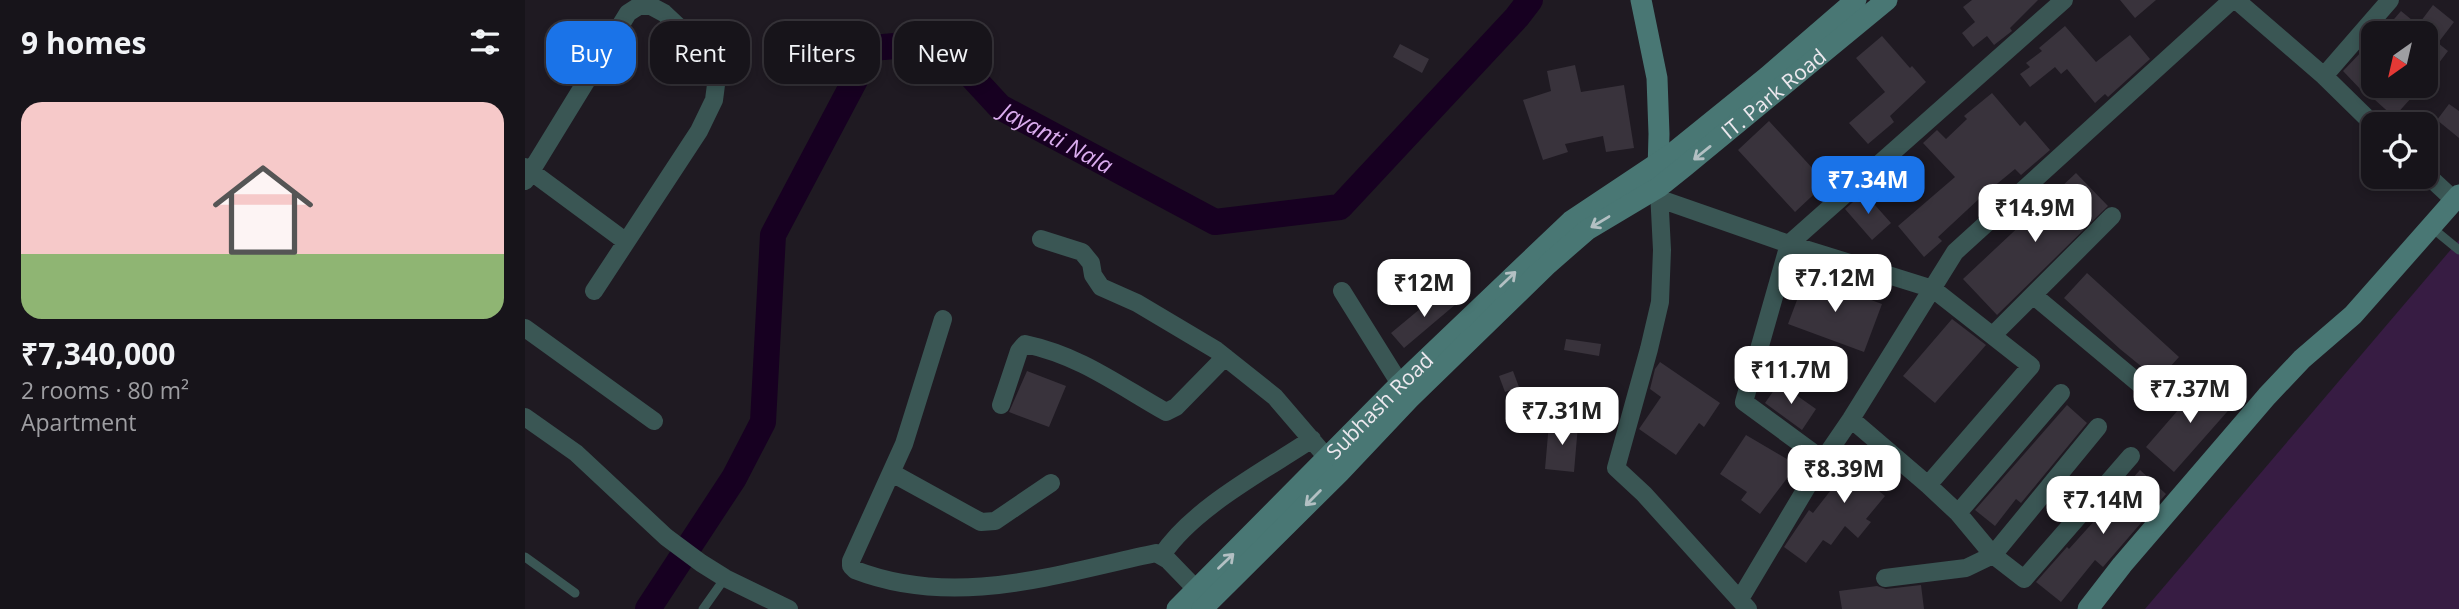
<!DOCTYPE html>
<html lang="en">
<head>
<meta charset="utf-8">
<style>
  body { margin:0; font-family:"Open Sans",sans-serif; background:#201d23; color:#f1f3f6; height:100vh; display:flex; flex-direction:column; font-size:26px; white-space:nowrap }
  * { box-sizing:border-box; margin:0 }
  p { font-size:23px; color:#9e9ea2 }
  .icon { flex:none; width:38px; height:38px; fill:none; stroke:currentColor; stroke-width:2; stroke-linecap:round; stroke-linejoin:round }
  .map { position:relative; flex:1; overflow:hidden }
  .panel { display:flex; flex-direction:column; background:#17141a; width:525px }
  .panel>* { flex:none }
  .hud { position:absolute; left:21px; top:21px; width:665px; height:63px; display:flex; gap:14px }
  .needle { width:46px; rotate:214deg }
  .buttons { position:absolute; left:1836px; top:21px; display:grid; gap:14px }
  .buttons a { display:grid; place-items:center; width:77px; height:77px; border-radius:14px; background:#17141a; box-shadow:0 4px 10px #0003,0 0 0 2px #363339; font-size:35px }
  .price { position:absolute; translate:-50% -60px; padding:0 16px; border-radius:14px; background:#fff; color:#222; font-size:23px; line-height:46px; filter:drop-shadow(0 2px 4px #0008) }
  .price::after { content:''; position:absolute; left:50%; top:42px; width:21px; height:16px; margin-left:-10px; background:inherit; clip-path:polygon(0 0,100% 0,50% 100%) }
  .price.on { background:#1a73e8; color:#fff }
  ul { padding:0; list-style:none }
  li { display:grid; align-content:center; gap:14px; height:371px; padding:0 21px }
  li span { display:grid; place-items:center; height:217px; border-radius:21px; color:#555 }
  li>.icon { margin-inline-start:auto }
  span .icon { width:126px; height:126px; fill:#fffc; stroke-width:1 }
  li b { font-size:30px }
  h2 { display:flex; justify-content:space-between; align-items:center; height:84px; padding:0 21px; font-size:30px }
  .tag { padding:0 24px; border-radius:21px; background:#17141a; box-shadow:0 4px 10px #0003,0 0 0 2px #363339; font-size:24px; line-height:63px }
  .tag.on { background:#1a73e8; color:#fff }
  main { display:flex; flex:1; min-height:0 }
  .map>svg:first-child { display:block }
  .green { fill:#371c43 }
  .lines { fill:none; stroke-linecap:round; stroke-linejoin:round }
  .river { stroke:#170021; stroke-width:26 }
  .building { fill:#39333c }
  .lane { stroke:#3a5654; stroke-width:9 }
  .street { stroke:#3a5654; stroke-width:18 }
  .secondary { stroke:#497774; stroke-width:21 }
  .oneway { stroke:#b3c0c3 }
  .labels { text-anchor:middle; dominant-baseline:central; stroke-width:7; stroke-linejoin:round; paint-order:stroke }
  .street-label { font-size:21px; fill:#ece8ee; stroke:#1f1a22 }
  .water-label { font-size:23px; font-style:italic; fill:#dbacef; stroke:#1f1a22 }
</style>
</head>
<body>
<main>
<section class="panel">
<h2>9 homes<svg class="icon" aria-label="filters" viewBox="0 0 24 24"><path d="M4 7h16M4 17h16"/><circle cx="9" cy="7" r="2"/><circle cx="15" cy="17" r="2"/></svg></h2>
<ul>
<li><span style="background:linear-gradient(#f6c9c9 70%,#8fb573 0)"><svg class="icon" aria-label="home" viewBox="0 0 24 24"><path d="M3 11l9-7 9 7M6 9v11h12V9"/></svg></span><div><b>₹7,340,000</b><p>2 rooms · 80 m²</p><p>Apartment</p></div></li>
</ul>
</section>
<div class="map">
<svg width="1934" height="609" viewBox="0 0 1934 609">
  <rect width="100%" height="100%" fill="#1f1a22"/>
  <path class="green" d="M1934,240V609H1620Z"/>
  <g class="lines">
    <path class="river" id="s1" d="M123,609L209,478L238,422L248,235L347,48L415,42L475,107L690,222L815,207L992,17L1005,0"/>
  </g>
  <path class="building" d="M1447,0H1513L1485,28L1487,31L1469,45L1462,36L1448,47L1437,33L1450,22L1438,7Z
    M1595,0H1631L1610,18Z
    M1908,5L1929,22L1913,43L1923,51L1907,72L1900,67V33H1857L1876,11L1893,25Z
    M1540,26L1571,62L1605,35L1625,59L1583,97L1580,94L1570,103L1542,69L1536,74L1530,67L1505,87L1495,74L1505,67L1501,63L1517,51L1514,48Z
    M1357,36L1385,68L1387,66L1401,82L1365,116L1369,122L1343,144L1324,123L1360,92L1331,58Z
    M875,44L904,59L897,73L868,57Z
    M1840,48L1848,56V86H1897L1869,117L1840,91L1839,93L1818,71Z
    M1050,65L1056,92L1099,85L1109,148L1081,152L1078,136L1040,144L1043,152L1018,160L998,100L1026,91L1022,71Z
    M1467,93L1495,126L1500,121L1525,150L1496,175L1490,169L1456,197L1413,237L1417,241L1399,257L1373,226L1430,177L1398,143L1412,130L1421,139L1442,119L1439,116Z
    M1924,104L1934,111V138L1912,120Z
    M1244,121L1301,183L1270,212L1213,150Z
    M1551,173L1583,206L1472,315L1438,279Z
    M1336,195L1338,197L1341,195L1366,223L1347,240L1320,209Z
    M1562,273L1654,357L1633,380L1595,349L1539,298Z
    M1281,276L1357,304L1339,352L1263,324Z
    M919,289L931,304L879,348L866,333Z
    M1427,319L1461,345L1410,403L1378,376Z
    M1041,339L1076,344L1074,356L1039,350Z
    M1135,362L1195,403L1179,427L1174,423L1151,455L1114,429L1136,397L1125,389L1130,369Z
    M502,371L541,386L524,427L484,412Z
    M988,371L994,387L980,392L974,376Z
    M1680,379L1709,404L1649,472L1621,447Z
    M1254,383L1291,409L1277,430L1240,403Z
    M1542,405L1562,423L1496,503L1491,499L1470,526L1450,510Z
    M1024,423L1053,425L1049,472L1020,469Z
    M1221,435L1272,465L1235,514L1216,500L1222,492L1195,474Z
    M1339,445L1372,473L1354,491L1360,496L1341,519L1346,522L1333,538L1320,526L1306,545L1298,540L1281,563L1259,547L1284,510L1288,513L1327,463L1324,460Z
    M1615,470L1641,494L1578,567L1570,560L1536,602L1511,582L1542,547L1544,549Z
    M1396,585L1399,609H1317L1314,591L1352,586L1361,589Z"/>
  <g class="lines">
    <path class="lane" d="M1906,227L1934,250
      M0,557L50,593
      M178,609L200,578"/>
    <path class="street" d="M1711,0L1799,76L1865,0
      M1799,76L1848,124
      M0,167L100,241
      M1900,173L1929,200
      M0,181L103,13L114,6H126L139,13L186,57L192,77L189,100L174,131L69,291
      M1134,191L1137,250L1135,302L1124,349L1091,468L1119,494L1223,609
      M1135,199L1264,244L1539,0
      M516,239L557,252L566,263L568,275L576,287L612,303L691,350L750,397L810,467
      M817,291L882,395
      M1508,295L1629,396
      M418,319L379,444L326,561V566L330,570C431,609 531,574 631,553L643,560L672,590
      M0,328L129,421
      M1468,335L1587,216
      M476,405L494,351L500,344C556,356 593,385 641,412L651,407L700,357
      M0,417L51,453L141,537L176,563L200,578L264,609
      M1326,419L1403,485L1433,513L1468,555L1499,579L1606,456
      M1298,460L1219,402L1264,244L1408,289L1506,366L1403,485
      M367,473L456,522L470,521L526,483
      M1433,513L1536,393
      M637,555C668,508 739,471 787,439
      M1360,578L1441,568L1468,555L1573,427
      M1215,599L1298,460L1326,419L1430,252L1707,0"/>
    <g class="secondary">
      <path d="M1116,0L1132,78L1134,134L1133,171"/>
      <path id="s2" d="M652,609L875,384L1046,221L1148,153L1242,77L1331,0"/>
      <path id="s3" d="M677,609L815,472L884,399L1023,264L1062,230L1134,187L1159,167L1362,0"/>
      <path d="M1563,609L1597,565L1742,396L1777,359L1828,315L1934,195"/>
    </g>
  </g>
  <defs><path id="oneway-shaft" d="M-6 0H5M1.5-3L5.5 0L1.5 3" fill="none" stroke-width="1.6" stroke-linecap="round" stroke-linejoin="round" transform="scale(1.75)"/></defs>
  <g class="oneway">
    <use href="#oneway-shaft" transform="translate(1177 153) rotate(141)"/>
    <use href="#oneway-shaft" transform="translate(1075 222) rotate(149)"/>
    <use href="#oneway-shaft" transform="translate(983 279) rotate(-44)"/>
    <use href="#oneway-shaft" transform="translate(788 498) rotate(135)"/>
    <use href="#oneway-shaft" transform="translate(701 561) rotate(-44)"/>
  </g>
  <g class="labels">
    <g class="street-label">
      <text stroke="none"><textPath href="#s3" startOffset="772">IT. Park Road</textPath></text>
      <text stroke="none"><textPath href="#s2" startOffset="287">Subhash Road</textPath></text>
    </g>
    <g class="water-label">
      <text stroke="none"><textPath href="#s1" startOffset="840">Jayanti Nala</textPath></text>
    </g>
  </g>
</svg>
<div class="buttons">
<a><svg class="needle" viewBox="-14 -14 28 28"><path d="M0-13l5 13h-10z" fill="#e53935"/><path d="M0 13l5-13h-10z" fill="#9e9ea2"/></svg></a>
<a><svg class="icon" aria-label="locate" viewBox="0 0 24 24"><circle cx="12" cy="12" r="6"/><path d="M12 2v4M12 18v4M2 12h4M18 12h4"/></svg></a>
</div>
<b class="price on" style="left:1343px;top:216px">₹7.34M</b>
<b class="price" style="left:1510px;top:244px">₹14.9M</b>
<b class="price" style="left:1310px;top:314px">₹7.12M</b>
<b class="price" style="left:899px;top:319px">₹12M</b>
<b class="price" style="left:1266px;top:406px">₹11.7M</b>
<b class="price" style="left:1665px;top:425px">₹7.37M</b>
<b class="price" style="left:1037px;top:447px">₹7.31M</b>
<b class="price" style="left:1319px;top:505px">₹8.39M</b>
<b class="price" style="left:1578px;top:536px">₹7.14M</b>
<div class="hud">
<a class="tag on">Buy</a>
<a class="tag">Rent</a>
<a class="tag">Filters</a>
<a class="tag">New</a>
</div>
</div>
</main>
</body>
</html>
